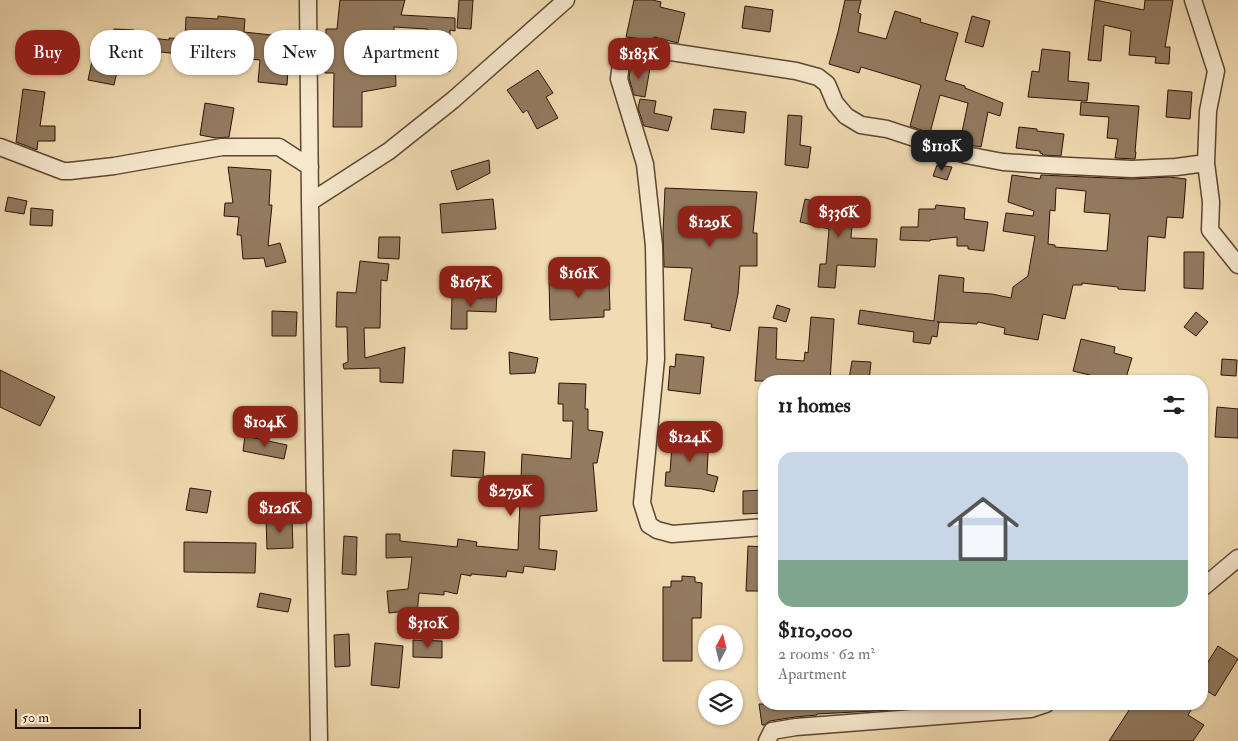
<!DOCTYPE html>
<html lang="en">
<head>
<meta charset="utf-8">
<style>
  body { margin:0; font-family:"IM FELL Double Pica",serif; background:#f6f6f6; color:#222; height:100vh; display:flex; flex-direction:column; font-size:19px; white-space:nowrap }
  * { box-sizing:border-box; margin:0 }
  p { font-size:16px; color:#767676 }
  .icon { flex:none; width:28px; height:28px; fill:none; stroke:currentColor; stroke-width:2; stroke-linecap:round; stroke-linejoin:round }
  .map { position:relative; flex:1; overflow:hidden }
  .sheet { position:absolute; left:758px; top:375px; width:450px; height:335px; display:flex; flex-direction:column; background:#fff; border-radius:20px; box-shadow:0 1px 4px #0004 }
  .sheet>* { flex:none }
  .top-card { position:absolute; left:15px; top:30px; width:475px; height:45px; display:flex; gap:10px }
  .needle { width:32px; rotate:7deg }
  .controls { position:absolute; left:698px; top:625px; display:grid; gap:10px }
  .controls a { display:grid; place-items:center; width:45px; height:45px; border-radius:50%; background:#fff; box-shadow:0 1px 4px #0004; font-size:25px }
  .scale { position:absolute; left:15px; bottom:12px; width:126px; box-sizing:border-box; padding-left:5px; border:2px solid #2d1408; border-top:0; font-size:14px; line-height:18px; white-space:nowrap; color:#2d1408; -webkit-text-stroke:4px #f6e8cd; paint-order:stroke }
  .price { position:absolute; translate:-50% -42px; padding:0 11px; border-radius:10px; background:#8f2418; color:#fff; font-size:16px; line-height:32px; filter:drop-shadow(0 1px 2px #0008) }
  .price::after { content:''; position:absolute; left:50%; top:30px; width:15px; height:11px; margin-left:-8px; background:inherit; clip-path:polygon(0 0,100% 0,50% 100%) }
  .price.on { background:#222; color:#fff }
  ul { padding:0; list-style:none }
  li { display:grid; align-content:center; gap:10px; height:265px; padding:0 20px }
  li span { display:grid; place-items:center; height:155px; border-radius:15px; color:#555 }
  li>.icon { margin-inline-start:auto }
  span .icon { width:90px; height:90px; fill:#fffc; stroke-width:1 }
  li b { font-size:21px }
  h2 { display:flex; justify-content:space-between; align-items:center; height:60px; padding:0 20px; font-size:21px }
  .chip { padding:0 18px; border-radius:20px; background:#fff; box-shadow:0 1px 4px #0004; font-size:18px; line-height:45px }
  .chip.on { background:#8f2418; color:#fff }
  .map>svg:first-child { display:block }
  .building { fill:#937b60; stroke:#2d1408; fill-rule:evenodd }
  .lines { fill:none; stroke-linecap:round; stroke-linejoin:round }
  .minor-casing { stroke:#5e4632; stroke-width:19 }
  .minor { stroke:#f6e8cd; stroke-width:16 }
</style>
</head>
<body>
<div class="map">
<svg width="1238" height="741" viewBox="0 0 1238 741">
  <rect width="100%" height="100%" fill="#f1dbb2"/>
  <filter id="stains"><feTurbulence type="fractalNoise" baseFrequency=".004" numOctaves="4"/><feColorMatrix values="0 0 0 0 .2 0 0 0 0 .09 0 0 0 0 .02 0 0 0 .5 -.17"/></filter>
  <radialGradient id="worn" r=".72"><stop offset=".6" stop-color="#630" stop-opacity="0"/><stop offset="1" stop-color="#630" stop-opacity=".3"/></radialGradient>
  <path class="building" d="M340,0H405L401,15L455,18V31L450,30V71H427V29L394,27L396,86L362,92V127H333L334,73H325L326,29H337Z
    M459,0H473L471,29L457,28Z
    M634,0H652L661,2L660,7L685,13L678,43L654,37L653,40L626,37Z
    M845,0H861L858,13L861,14L858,32L886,39L895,11L921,19L920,22L958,33L945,80L965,86V88L1003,103L1000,116L988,112L981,147L968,145L960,142L968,103L940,95L930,133L927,132L910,126L921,85L861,67L859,73L829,64L838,32Z
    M1095,0L1144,10L1145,0H1173L1165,47H1170L1169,64L1155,63L1156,57L1129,55L1131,31L1104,25L1101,61L1088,60Z
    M745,6L773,10L770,32L742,28Z
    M218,16L245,19L244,32L290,37L287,85L258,82L260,60L214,56L215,54L180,52V54L113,47L114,29L134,30V36L169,40V38L185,39L186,17L218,19Z
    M972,16L990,21L983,47L965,42Z
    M95,47L121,53L114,85L88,80Z
    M1042,49L1070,52L1068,81L1089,83L1087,101L1028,97L1032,71L1039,72Z
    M631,64L650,68L645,97L634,95L629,78Z
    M538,70L553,93L546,97L558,118L537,129L527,110L523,113L507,90Z
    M23,89L45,92L40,126H55V141H38L37,150L16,142Z
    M1168,90L1192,92L1190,119L1166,117Z
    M640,99L656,101L654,113L672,117L668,131L644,126L638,108Z
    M1081,102L1139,106L1135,152H1136L1135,159L1115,158L1118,139L1107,138L1109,117L1080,115Z
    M205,103L234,108L229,137L216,138L200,135Z
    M714,109L746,112L744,133L711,129Z
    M788,115L802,116L800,145L811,147L808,168L785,165Z
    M1019,127L1037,129V131L1064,134L1061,156L1042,155L1043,154L1040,153V151L1016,148Z
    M489,160L490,173L457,190L451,171Z
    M937,165L952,167L947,180L933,176Z
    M228,167L271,170L269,205H272L268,246L280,243L286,262L266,267L264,258L243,259L241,235H237L239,217L224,216L225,203H233Z
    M1012,175L1040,179L1041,175L1132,179L1169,177L1186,179L1183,218L1167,217L1165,238L1148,236L1145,291L1118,289V287L1082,283V285H1073L1065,319L1043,314L1038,340L1004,334L1005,328L978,322L977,324L937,322H939L937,337L932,336L930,344L913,342L914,332L858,324L860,310L934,321L939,275L964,278L963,292L992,294L1011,298L1013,287L1028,276L1035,236L1003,231L1006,213L1033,216L1034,211L1008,202ZM1056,188L1086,191L1084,212L1110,214L1107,251L1055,247V245L1048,244L1050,210L1055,211Z
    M665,188L757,192L753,233H757V266H740L738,294L730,331L711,327L712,324L684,320L692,268L664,267L663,233Z
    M8,197L27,201L24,214L5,211Z
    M836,198L854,199L851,238L877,239L875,267L837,265L835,288L818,287L820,264H826L829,229L800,222L805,199L835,206Z
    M493,199L496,229L442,233L440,204Z
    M936,205L965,208L964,219L988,222L984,251L968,249V246H957V237L930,240V241L900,240L901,227H918L919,209H935Z
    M31,208L53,210L52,226L30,225Z
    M379,237H400L399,259L378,258Z
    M1184,252H1204L1203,289L1184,288Z
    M360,261L389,264L387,281L381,280L380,328H364L365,358L405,347L403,383L380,382V368L344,369L343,364L348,362L347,327H336L337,292L356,293Z
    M609,279L610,310H604V317L550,320L549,282Z
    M482,293H497L496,312L467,311V329H451L452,297L482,298Z
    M777,305L790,309L786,322L773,318Z
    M272,311L297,312L296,336H272Z
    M1196,312L1208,322L1196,336L1184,327Z
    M811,317L834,319L830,381H755L759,327L777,328L776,359L804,361L805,352L808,353Z
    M1081,339L1115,347L1114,353L1132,358L1125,381H1114L1073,371Z
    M509,352L538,358L535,373L510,374Z
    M676,354L704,357L700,394L668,390L670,366L675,367Z
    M1222,359L1237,360L1236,376L1221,375Z
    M852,361L871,362L869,381L849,379Z
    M0,370L55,397L40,426L0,407Z
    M559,383L586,384L585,409H588V430L603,432L597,463H593L597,511L540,516L539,549L557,551L555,570L524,566L523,573L507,571L506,577L471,574V576L461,574L457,594L444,591V595L419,593L417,614L398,612L389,613L387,591L408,589L412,557L386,558V534H400V541L457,547L458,539L477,542L476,546L518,550L522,454L571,459L573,421H563V404H558Z
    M1217,407L1238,409V438L1215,437Z
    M673,432L709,435L707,474L718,477L714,492L702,489L665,486L666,472H670Z
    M245,436L287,445L284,459L243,451Z
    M453,450L485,452L483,478L451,476Z
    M190,488L211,491L207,513L186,510Z
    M764,490V513L743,514V491Z
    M292,518L293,548L267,549L266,519Z
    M344,536L357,537L356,575L342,574Z
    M184,542L256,543L255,573L184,572Z
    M748,546L764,547V591H746Z
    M682,576L695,577V582L702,583L701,618H692V661H663V587H671V581H682Z
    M260,593L291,599L288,612L257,607Z
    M349,634L350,666L335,667L334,635Z
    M413,640L442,641V658L413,657Z
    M375,643L403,646L399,688L371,685Z
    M1218,646L1238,659L1215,696L1201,687V673Z
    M759,704H772L773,710L804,706V704H893L892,710L817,714V715L795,717L770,721L764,725H762Z
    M1133,704H1195L1188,715L1204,725L1193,741H1109Z"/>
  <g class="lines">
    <g class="minor-casing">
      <path id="minor" d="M308,0L310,202L319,741
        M1193,0L1216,71L1208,111L1206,163L1211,202L1210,230L1238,265
        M0,147L63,171H70L114,166L222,147H279L310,167
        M310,202L389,151L453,100L566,0
        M764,527L672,534L657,530L649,525L642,503L656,359L654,246L645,164L619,79L621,63L624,52L638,49L671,52L796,71L818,77L827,84L835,103L846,116L861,125L887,129L966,155L1003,162L1048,165L1132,169L1176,167L1206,163
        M1201,589L1238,558
        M767,741L772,731L796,727L1031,709L1046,704"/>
    </g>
    <use href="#minor" class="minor"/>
  </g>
  <rect width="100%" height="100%" filter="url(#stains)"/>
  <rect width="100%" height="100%" fill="url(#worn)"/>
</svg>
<div class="controls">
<a><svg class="needle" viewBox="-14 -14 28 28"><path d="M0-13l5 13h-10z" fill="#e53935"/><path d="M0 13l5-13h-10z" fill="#767676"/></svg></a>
<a><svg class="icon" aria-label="layers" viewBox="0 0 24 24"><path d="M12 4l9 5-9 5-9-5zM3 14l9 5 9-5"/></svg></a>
</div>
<div class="scale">50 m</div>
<b class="price" style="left:639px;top:80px">$183K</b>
<b class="price on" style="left:942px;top:172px">$110K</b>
<b class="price" style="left:839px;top:238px">$336K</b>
<b class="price" style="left:710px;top:248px">$129K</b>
<b class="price" style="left:579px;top:299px">$161K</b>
<b class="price" style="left:471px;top:308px">$167K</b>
<b class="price" style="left:265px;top:448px">$104K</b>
<b class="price" style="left:690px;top:463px">$124K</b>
<b class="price" style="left:511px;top:517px">$279K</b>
<b class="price" style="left:280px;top:534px">$126K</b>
<b class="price" style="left:428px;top:649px">$310K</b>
<div class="top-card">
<a class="chip on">Buy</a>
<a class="chip">Rent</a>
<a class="chip">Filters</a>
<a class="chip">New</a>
<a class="chip">Apartment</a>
</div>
<section class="sheet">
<h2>11 homes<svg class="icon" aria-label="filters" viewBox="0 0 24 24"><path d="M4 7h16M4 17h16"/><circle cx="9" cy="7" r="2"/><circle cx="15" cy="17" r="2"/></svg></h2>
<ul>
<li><span style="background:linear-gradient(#c9d6e8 70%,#7fa58c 0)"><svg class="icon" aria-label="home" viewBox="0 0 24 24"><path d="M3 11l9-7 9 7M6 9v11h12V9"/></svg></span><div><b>$110,000</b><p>2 rooms · 62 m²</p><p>Apartment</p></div></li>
</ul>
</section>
</div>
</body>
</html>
